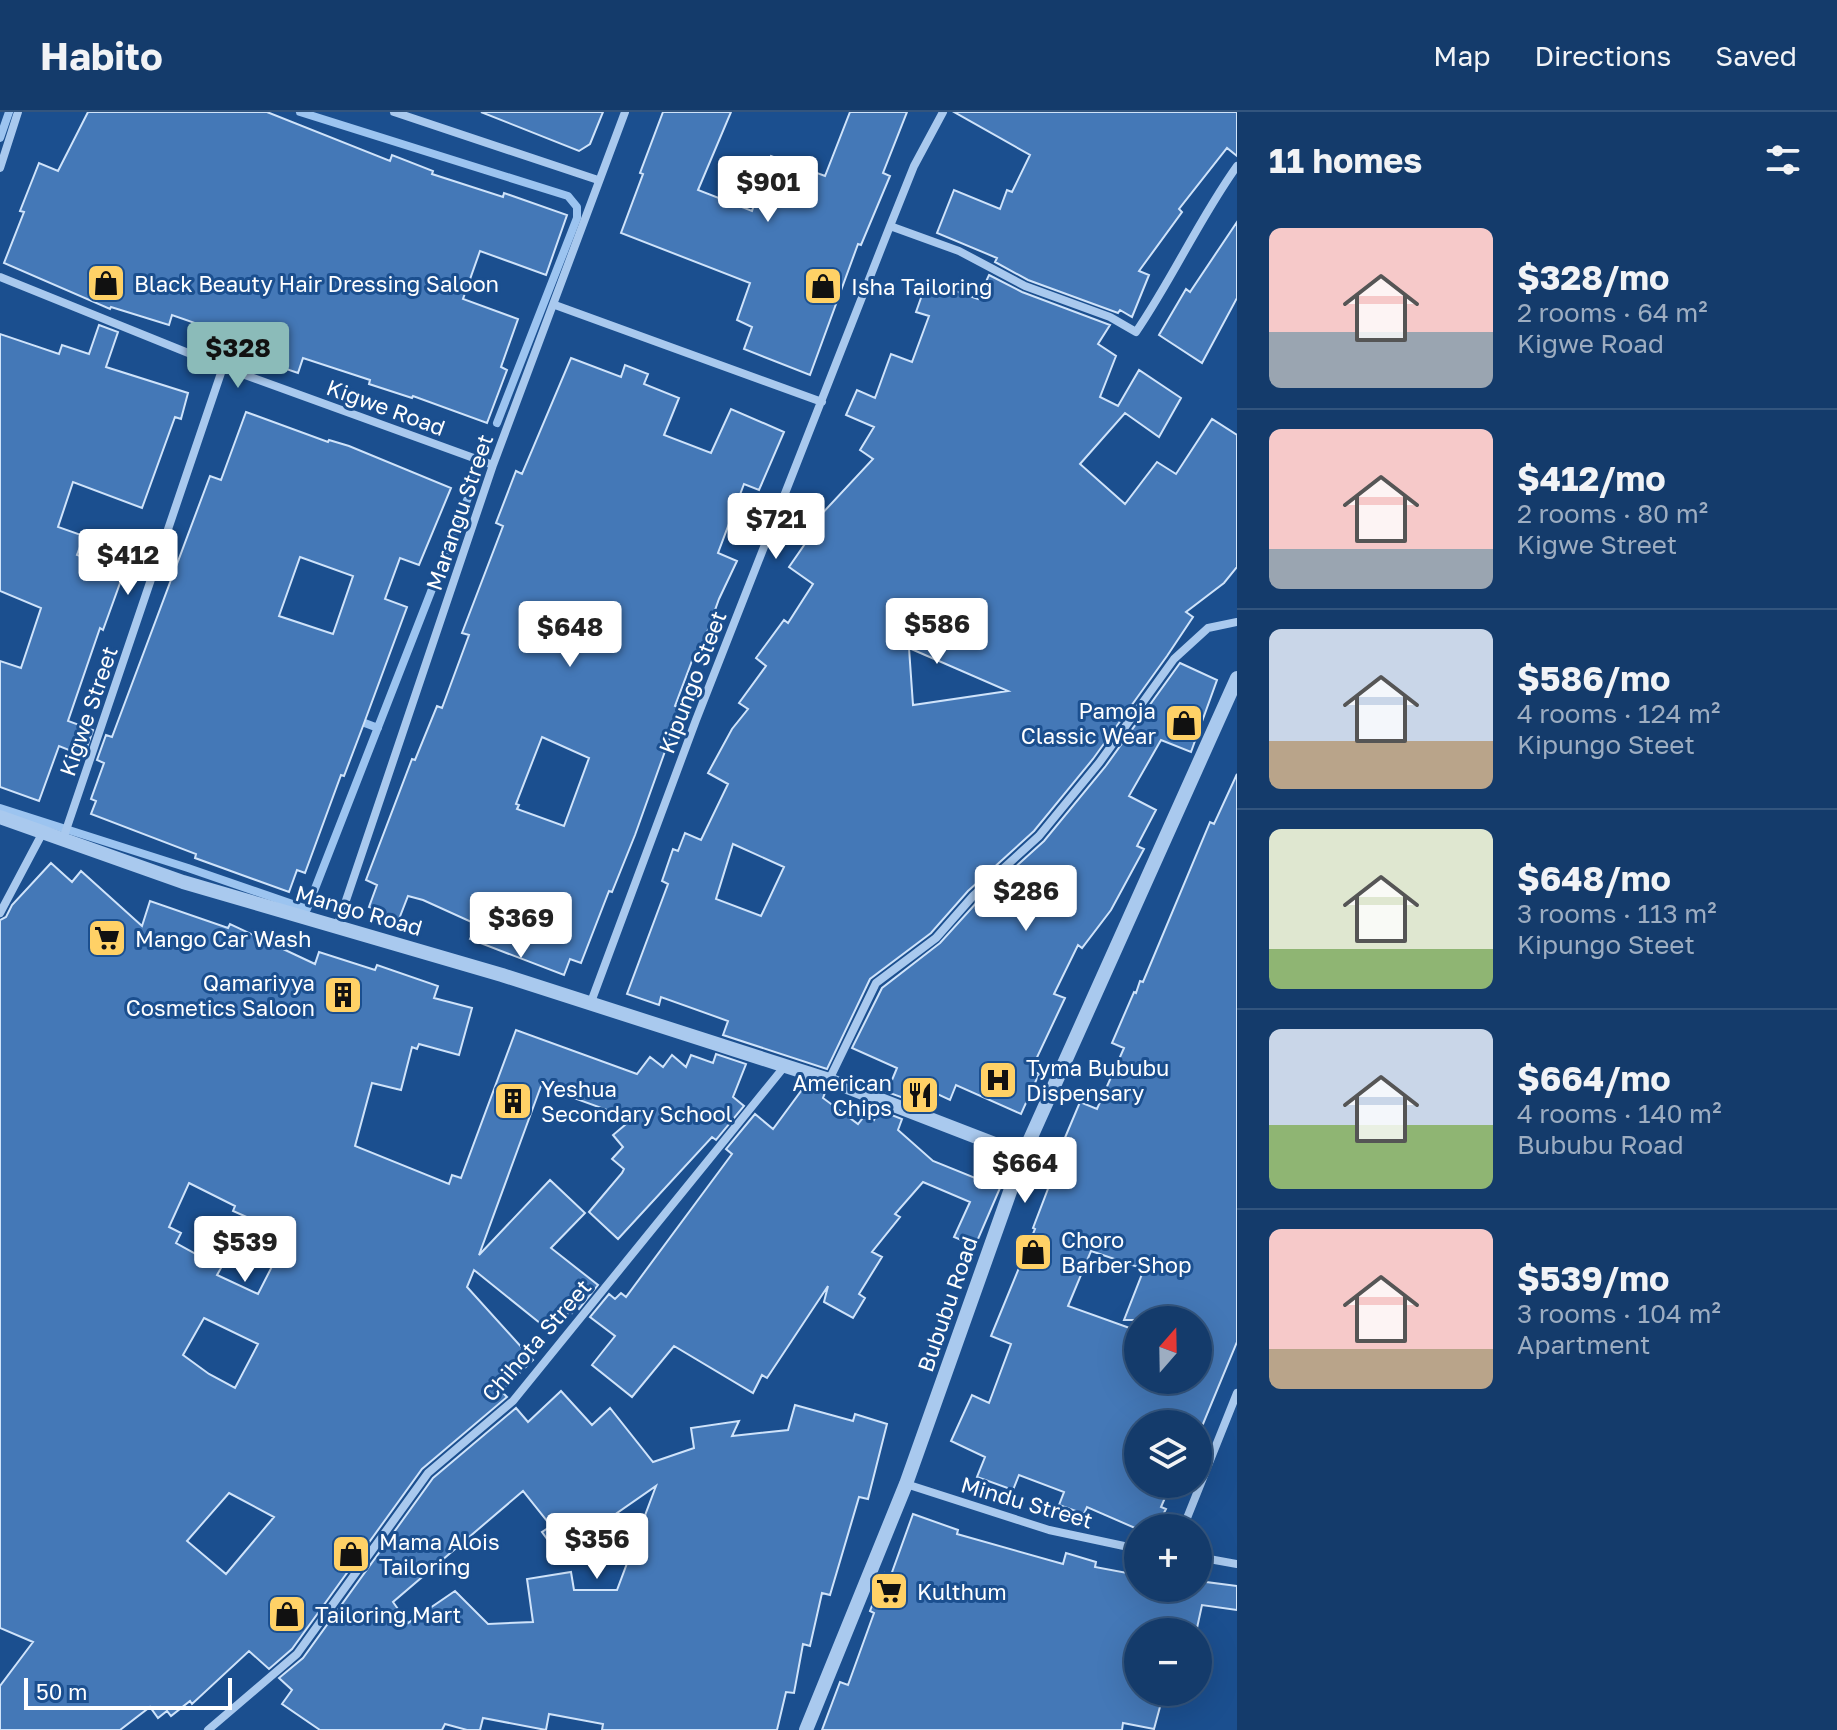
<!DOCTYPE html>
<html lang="en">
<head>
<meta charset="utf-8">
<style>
  body { margin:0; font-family:"Golos Text",sans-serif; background:#1d4271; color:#f1f3f6; height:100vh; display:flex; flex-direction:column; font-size:30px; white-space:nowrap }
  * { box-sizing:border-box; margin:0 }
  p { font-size:26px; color:#9dadc1 }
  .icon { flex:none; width:44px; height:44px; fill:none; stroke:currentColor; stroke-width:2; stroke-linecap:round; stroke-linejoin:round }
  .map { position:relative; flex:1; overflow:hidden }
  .panel { display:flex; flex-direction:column; background:#143b6b; width:600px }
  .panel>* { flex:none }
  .needle { width:52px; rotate:20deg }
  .fabs { position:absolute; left:1124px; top:1194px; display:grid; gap:16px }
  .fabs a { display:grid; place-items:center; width:88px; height:88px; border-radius:50%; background:#143b6b; box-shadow:0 8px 32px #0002,0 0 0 2px #33557e; font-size:40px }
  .scale { position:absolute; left:24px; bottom:20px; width:208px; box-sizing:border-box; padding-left:8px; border:4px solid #fff; border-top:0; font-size:22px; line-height:28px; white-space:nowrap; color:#fff; -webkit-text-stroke:6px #1b4f8f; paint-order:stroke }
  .price { position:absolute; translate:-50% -68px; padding:0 18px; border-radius:8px; background:#fff; color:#222; font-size:26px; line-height:52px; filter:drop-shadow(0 2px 4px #0008) }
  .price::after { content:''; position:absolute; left:50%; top:48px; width:24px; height:18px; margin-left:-12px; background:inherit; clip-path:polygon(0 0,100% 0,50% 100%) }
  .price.current { background:#8bbbb9; color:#111 }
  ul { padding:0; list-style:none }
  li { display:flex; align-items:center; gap:24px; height:200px; padding:0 32px }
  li+li { border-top:2px solid #33557e }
  li span { display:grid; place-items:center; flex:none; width:224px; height:160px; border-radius:12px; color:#555 }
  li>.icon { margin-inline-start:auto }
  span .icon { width:96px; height:96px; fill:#fffc; stroke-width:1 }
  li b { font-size:34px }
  h2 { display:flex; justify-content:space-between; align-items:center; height:96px; padding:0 32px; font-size:34px }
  header { display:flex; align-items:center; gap:48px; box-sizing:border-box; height:112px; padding:0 40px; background:#143b6b; border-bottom:2px solid #33557e }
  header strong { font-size:38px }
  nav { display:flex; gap:44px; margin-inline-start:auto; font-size:28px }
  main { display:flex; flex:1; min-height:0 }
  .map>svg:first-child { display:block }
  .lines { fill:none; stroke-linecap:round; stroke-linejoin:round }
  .stream { stroke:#9cc4f0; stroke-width:8 }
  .building { fill:#4478b7; stroke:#cfe3fa; stroke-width:2; fill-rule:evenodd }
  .minor { stroke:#a9c9ee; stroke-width:8 }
  .tertiary { stroke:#a9c9ee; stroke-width:14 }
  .labels { text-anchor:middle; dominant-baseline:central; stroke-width:6; stroke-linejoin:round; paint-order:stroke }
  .poi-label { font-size:22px; fill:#fff; stroke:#1b4f8f; text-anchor:start }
  .street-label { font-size:22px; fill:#fff; stroke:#1b4f8f }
</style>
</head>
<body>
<header>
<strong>Habito</strong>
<nav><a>Map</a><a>Directions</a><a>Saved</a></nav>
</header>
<main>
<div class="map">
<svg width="1237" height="1618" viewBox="0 0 1237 1618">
  <rect width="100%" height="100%" fill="#1b4f8f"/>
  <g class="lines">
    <path class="stream" d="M300,0L568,84L577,95V106L497,311
      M0,26L9,0
      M442,450L476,366
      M354,607L378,616
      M0,696L188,756L307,797L434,472"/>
  </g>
  <path class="building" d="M88,0H267L390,49L392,43L433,59L432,62L503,85L504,81L567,103L546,163L480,139L463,187L518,207L501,255L507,258L487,311L413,284L412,286L369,272L370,268L303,246L298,261L248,244L250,237L213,224L215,218L172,203L169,213L111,195L110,197L4,151L24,100L20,99L39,51L58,59Z
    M481,0H603L590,32L579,39Z
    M663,0H731L698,78L752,99L771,44L825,64L850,0H907L883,61L890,64L861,133L858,132L810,263L744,237L752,215L737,208L750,171L621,121L643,62L640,61Z
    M954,0H1237V44L1227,36L1179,97L1182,100L1139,159L1149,163L1132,205L1120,198L1118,201L1028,168L995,150L997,146L937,121L954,78L1000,97L1007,78L1012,80L1030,43Z
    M1237,110V186L1202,251L1159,223L1186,177L1190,180Z
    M989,163L1022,180L1110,213L1098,232L1116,244L1100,285L1118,294L1139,258L1181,286L1159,325L1125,301L1080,352L1125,392L1157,350L1176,362L1212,307L1237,323V455L1224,471L1186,500L1193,505L1167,544L1093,647L1034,719L968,779L931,821L870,867L827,957L723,923L728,909L661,885L659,893L627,882L668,772L662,769L673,737L678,739L685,721L701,728L728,672L708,661L732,617L748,597L739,591L766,554L756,546L784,508L788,511L813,472L789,455L820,410L817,407L873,347L860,338L874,315L846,303L857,278L875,286L891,242L912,250L929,204L916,200L927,169L978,187ZM909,536L1008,579L913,593ZM733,732L784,755L761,804L716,787Z
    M99,213L118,220L106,255L188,281L181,307L175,305L142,396L73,370L58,415L84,424L77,443L124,460L103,518L100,516L68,609L93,618L84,644L59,634L39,689L0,675V549L21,556L41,496L0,479V222L59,242L62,233L89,242Z
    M571,246L621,265L625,253L648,262L644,272L679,286L664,323L711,341L731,297L784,320L759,378L744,372L718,441L737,449L719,487L696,551L692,549L675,594L689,599L681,620L673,617L635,723L612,780L609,779L581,851L570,847L564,863L470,827L476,812L423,788L408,784L399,807L369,795L377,773L366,768L412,647L415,648L437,594L442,596L469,523L462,521L503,414L496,411L516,359L522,362ZM542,625L589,646L564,714L517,697L519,693L516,692Z
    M246,300L328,330L329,328L349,334L451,376L419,453L400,446L385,487L407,495L363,614L344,664L341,663L305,761L297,758L289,780L195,746L196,742L91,702L96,689L91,687L104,651L97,648L106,623L112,625L210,364L221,368ZM300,445L353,464L333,522L279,504Z
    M1180,551L1217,568L1191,640L1161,628L1129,684L1156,698L1137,734L1144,737L1111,798L1082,836L1078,833L1054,882L1065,886L1031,958L1039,962L1021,1002L956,973L950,988L931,979L927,989L911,982L909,988L887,980L897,956L852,936L882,876L940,831L978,789L1044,729L1105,655Z
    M1237,662V1230L1203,1312H1138V1372H1171L1161,1395L1166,1397L1156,1416H1135L1087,1395L1084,1402L1059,1393L1064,1380L1019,1363L1013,1378L977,1365L985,1345L951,1329L972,1283L989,1291L1011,1232L991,1224L1035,1117L1033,1116L1059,1048L1056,1047L1080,990L1097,997L1124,936L1112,931L1134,880L1136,881L1140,869L1143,870L1210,710L1214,712ZM1091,1139L1144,1157L1124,1208H1198V1268H1138V1219L1068,1194Z
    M51,751L72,770L81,759L142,814L150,789L228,816L230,812L315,852L319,840L375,858L377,853L438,874L434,886L472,896L459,943L419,932L417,937L412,935L401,978L372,971L355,1034L449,1072L452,1063L461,1066L516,918L637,962L650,945L663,955L672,943L686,955L691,943L713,951L716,942L746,952L733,985L744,994L716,1028L712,1025L618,1127L589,1100L622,1061L624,1057L612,1047L623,1035L613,1023L632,1007L541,974L479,1143L550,1068L585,1101L551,1136L598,1173L579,1197L577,1195L572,1201L570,1199L551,1220L474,1158L467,1175L533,1248L501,1279L507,1285L422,1357L292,1537L269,1557L249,1539L192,1592L190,1589L171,1604L167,1599L158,1606L150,1595L120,1618H0V1574L33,1530L0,1516V808L6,805L12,793ZM189,1071L235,1094L233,1099L288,1123L258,1182L217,1163L221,1156L176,1131L181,1121L169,1115ZM204,1206L258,1232L235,1276L209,1262L183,1243ZM229,1381L274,1405L226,1462L187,1429Z
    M807,971L826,978L823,986L858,1012L866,1002L874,1008L879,998L902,1007L898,1018L933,1049L1000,1076L975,1134L954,1125L970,1090L923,1070L895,1102L900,1105L872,1140L882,1145L859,1182L865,1186L853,1206L824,1190L828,1174L767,1266L762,1263L753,1281L674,1234L632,1285L592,1253L615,1224L590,1205L609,1182L615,1187L621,1181L626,1185L732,1042L726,1037L755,1002L773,1017Z
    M561,1279L592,1313L610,1296L653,1350L694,1336L691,1316L739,1309L732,1324L788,1318L795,1293L853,1309L855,1302L887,1312L868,1387L859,1385L830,1483L822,1481L810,1534L803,1532L794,1581L786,1580L777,1618H602L603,1612L549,1602L546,1618L483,1606L480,1618H467L445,1612L442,1618H320L282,1592L292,1578L279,1566L303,1546L433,1366L516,1296L528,1310ZM656,1374L617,1478H574L571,1460L527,1467L533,1510L488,1512L455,1479L408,1511L393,1490L523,1379L551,1414L542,1420L558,1442Z
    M913,1402L958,1418L957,1422L1063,1452L1066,1441L1096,1450L1095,1455L1138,1463V1476H1198V1469L1237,1474V1498L1202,1493L1197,1516L1179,1512L1177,1520H1138V1580H1164L1154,1617L1123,1611L1122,1618H822L840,1570L848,1573L874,1501L870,1499L885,1461L891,1463Z"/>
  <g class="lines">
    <path class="minor" d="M394,0L598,68
      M0,56L18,0
      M890,114L959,139L1025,174L1110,205L1136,220C1173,166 1199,107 1237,54
      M0,165L223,255L493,353
      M555,193L822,290
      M63,727L223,255
      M0,801L43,720
      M337,815L493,353L625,0
      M591,890L696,608L890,114L914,54L943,0
      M829,968L876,871L936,826L973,784L1039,724L1099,651L1174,547L1208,516L1237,510
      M906,1372L1049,1418L1138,1437
      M1183,1416L1237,1281
      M1198,1445L1237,1452
      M208,1618L297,1542L428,1361L513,1289L784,955"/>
    <path class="tertiary" d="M0,705L183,770L502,863L829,968L1023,1043
      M806,1618L906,1372L1023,1043L1237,566"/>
  </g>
  <defs>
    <g id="shop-square" transform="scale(2)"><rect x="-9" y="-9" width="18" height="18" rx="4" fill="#ffd166" stroke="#1b4f8f"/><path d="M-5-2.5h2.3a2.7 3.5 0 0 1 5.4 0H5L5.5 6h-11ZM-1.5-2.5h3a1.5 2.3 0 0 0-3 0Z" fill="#111"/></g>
    <g id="supermarket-square" transform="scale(2)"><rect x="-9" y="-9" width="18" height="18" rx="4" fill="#ffd166" stroke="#1b4f8f"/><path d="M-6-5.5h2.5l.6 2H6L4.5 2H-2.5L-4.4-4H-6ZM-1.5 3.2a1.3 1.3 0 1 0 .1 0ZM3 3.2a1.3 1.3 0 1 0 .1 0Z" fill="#111"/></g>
    <g id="building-square" transform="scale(2)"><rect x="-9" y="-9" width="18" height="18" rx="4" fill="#ffd166" stroke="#1b4f8f"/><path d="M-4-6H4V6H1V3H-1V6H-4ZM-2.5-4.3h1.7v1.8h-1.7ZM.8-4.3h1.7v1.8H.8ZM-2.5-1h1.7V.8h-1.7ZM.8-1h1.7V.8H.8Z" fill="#111"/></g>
    <g id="hospital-square" transform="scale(2)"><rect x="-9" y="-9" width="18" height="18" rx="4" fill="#ffd166" stroke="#1b4f8f"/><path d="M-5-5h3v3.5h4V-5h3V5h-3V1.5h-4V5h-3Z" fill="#111"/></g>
    <g id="restaurant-square" transform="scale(2)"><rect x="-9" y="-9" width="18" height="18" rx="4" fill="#ffd166" stroke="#1b4f8f"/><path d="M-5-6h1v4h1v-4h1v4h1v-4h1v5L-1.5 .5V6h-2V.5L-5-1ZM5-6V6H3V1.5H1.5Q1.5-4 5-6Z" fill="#111"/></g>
  </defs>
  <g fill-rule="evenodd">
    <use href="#shop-square" x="106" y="171"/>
    <use href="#shop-square" x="823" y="174"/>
    <use href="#shop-square" x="1184" y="611"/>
    <use href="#supermarket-square" x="107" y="826"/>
    <use href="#building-square" x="343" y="883"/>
    <use href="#hospital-square" x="998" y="968"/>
    <use href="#restaurant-square" x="920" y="983"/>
    <use href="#building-square" x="513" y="989"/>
    <use href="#shop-square" x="1033" y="1140"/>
    <use href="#shop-square" x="351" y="1442"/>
    <use href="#supermarket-square" x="889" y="1479"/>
    <use href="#shop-square" x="287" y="1502"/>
  </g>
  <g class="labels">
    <g class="poi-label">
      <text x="134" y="171">Black Beauty Hair Dressing Saloon</text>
      <text x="851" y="174">Isha Tailoring</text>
      <text x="1156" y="598" text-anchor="end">Pamoja<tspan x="1156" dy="25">Classic Wear</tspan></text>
      <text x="135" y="826">Mango Car Wash</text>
      <text x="315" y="870" text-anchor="end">Qamariyya<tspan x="315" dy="25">Cosmetics Saloon</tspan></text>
      <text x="1026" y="955">Tyma Bububu<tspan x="1026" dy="25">Dispensary</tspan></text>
      <text x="892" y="970" text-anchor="end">American<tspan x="892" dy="25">Chips</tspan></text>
      <text x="541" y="976">Yeshua<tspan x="541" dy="25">Secondary School</tspan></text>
      <text x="1061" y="1127">Choro<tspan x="1061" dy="25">Barber Shop</tspan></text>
      <text x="379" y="1429">Mama Alois<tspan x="379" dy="25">Tailoring</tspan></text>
      <text x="917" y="1479">Kulthum</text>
      <text x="315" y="1502">Tailoring Mart</text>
    </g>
    <g class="street-label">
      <text transform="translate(386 295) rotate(20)">Kigwe Road</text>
      <text transform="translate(459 400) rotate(-71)">Marangu Street</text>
      <text transform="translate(692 570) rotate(-69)">Kipungo Steet</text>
      <text transform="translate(88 599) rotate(-71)">Kigwe Street</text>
      <text transform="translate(359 798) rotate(16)">Mango Road</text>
      <text transform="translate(947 1192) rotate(-71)">Bububu Road</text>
      <text transform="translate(536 1228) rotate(-49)">Chihota Street</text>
      <text transform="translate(1027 1390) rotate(16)">Mindu Street</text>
    </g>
  </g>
</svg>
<div class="fabs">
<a><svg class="needle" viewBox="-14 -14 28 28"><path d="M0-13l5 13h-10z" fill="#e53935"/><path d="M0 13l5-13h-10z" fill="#9dadc1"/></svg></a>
<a><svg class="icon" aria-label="layers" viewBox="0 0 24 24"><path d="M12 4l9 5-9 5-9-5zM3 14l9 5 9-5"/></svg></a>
<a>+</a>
<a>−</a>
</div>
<div class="scale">50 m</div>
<b class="price" style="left:768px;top:112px">$901</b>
<b class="price current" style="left:238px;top:278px">$328</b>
<b class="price" style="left:776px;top:449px">$721</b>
<b class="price" style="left:128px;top:485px">$412</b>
<b class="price" style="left:937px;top:554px">$586</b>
<b class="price" style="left:570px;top:557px">$648</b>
<b class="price" style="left:1026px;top:821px">$286</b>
<b class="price" style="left:521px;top:848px">$369</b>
<b class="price" style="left:1025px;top:1093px">$664</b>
<b class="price" style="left:245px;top:1172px">$539</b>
<b class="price" style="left:597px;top:1469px">$356</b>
</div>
<section class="panel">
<h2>11 homes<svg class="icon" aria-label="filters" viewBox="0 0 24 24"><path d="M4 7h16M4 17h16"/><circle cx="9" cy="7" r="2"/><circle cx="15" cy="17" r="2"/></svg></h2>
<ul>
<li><span style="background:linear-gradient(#f6c9c9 65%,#9aa5b1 0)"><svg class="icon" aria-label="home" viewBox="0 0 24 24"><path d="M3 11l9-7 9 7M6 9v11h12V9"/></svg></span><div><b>$328/mo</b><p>2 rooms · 64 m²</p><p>Kigwe Road</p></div></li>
<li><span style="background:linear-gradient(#f6c9c9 75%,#9aa5b1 0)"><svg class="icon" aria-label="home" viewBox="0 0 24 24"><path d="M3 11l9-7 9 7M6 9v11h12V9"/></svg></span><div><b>$412/mo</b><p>2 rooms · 80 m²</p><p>Kigwe Street</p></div></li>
<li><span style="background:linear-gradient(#c9d6e8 70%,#b9a48a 0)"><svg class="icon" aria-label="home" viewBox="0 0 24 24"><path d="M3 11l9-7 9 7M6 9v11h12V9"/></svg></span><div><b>$586/mo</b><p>4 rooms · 124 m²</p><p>Kipungo Steet</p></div></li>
<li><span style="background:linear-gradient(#dfe7d0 75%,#8fb573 0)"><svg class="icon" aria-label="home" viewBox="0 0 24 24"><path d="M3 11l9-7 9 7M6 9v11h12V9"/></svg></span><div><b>$648/mo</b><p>3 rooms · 113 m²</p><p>Kipungo Steet</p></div></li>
<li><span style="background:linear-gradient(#c9d6e8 60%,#8fb573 0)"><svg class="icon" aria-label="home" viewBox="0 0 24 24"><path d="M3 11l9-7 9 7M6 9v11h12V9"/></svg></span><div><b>$664/mo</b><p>4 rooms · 140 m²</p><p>Bububu Road</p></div></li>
<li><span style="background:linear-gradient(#f6c9c9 75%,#b9a48a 0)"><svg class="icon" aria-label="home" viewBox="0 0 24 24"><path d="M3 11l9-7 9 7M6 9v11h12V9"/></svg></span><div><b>$539/mo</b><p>3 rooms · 104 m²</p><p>Apartment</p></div></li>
</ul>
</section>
</main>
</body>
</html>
